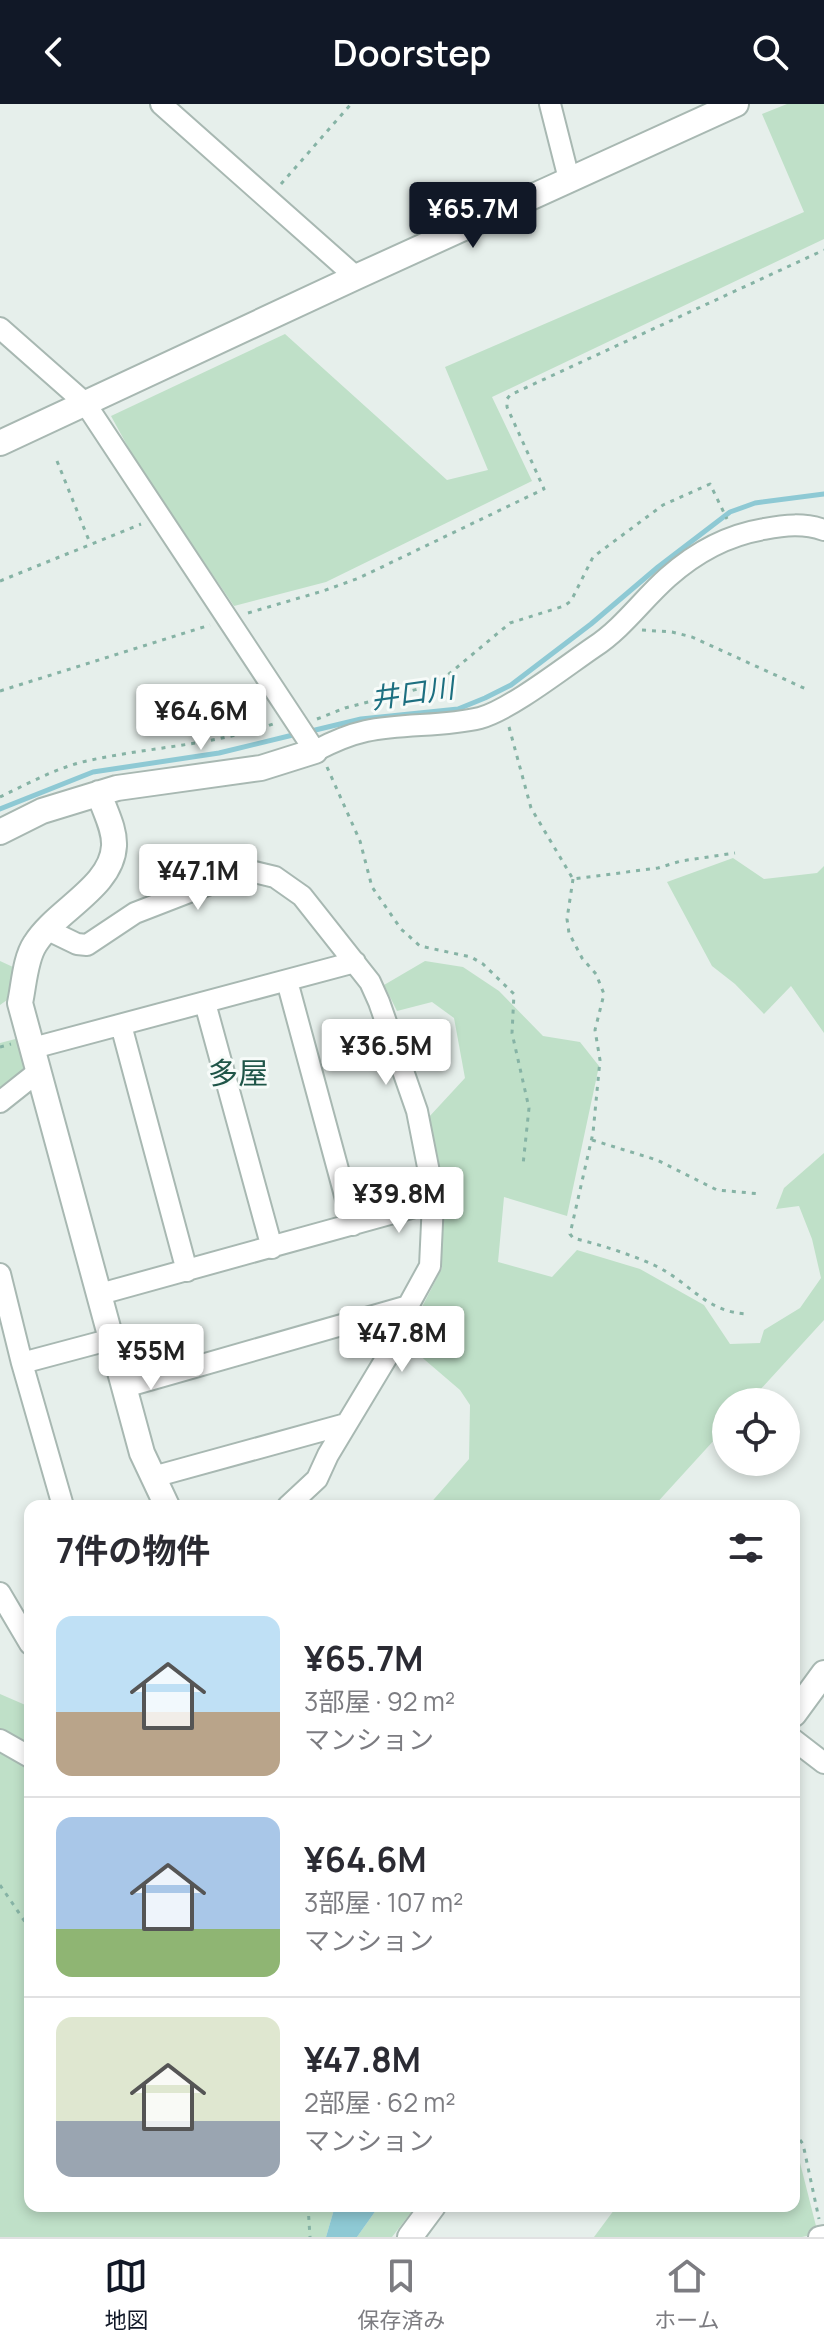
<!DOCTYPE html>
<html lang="ja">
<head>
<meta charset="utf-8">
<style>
  body { margin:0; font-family:Manrope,"Noto Sans JP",sans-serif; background:#f2f2f3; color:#2b2b33; height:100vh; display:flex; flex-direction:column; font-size:30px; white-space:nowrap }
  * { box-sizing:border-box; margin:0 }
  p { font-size:26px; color:#7c7c81 }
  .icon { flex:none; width:44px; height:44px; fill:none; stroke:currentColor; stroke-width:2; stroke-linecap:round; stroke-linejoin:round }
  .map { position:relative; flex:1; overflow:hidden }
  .panel { position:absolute; left:24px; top:1396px; width:776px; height:712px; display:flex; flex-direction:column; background:#fff; border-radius:16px; box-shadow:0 4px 12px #0003 }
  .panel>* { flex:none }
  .controls { position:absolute; left:712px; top:1284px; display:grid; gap:16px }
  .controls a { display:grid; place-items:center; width:88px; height:88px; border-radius:50%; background:#fff; box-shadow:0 4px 12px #0003; font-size:40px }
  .price { position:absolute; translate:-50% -68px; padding:0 18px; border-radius:8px; background:#fff; color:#222; font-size:26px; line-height:52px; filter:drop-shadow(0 2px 4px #0008) }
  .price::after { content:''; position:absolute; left:50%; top:48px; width:24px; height:18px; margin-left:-12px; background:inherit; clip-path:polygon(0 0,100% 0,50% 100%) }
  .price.on { background:#111827; color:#fff }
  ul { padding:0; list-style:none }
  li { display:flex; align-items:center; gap:24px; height:200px; padding:0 32px }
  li+li { border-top:2px solid #e1e1e2 }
  li span { display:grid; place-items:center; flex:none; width:224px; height:160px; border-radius:16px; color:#555 }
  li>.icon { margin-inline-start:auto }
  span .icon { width:96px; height:96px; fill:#fffc; stroke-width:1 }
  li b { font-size:34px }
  h2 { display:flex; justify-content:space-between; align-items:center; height:96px; padding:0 32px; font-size:34px }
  header { display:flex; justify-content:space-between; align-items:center; height:104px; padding:0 32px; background:#111827; color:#fff; font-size:36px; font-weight:600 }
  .tab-bar { display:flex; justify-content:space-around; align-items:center; height:112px; border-top:2px solid #e1e1e2; background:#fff; font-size:22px; color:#7c7c81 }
  .tab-bar a { display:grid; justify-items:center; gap:4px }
  .tab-bar .on { color:#111827 }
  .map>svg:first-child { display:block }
  .green { fill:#bfe0c8 }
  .water { fill:#8ec9d4 }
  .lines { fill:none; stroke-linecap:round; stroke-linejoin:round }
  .stream { stroke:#8ec9d4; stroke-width:5 }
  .minor-casing { stroke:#a8b8b2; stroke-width:24 }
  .tertiary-casing { stroke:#a8b8b2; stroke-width:28 }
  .path { stroke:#86b3a5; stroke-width:3; stroke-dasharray:4 6; stroke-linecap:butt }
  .minor { stroke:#fff; stroke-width:20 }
  .tertiary { stroke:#fff; stroke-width:24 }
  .labels { text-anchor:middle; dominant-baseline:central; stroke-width:6; stroke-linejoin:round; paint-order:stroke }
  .water-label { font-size:28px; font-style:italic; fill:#1c6f80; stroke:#f7fbf9 }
  .quarter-label { font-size:30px; fill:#1f5548; stroke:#f7fbf9 }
</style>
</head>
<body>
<header><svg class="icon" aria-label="back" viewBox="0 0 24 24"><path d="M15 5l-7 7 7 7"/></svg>Doorstep<svg class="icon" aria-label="search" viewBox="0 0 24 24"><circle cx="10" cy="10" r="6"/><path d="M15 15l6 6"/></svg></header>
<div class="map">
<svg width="824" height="2133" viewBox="0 0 824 2133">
  <rect width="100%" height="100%" fill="#e6efeb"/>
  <path class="green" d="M787,0H824V135L492,293L532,377L326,478L234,502L139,363L111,312L285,230L447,376L488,366L445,263L804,108L762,10Z
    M733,754L764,775L817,769L824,762V929L791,882L764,910L735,880L712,862L667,778Z
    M0,857L13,863L7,896L0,901Z
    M425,857L463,863L499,887L543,932L580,938L599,962L567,1112L504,1093L498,1158L552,1173L577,1146L640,1165L704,1201L730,1240L760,1239L764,1226L800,1204L821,1174L812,1135L799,1102L776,1105L784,1084L824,1049V1216L749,1298H726V1323L654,1402H428L469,1355L470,1301L460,1286L404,1238L442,1164L440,1092L428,1014L465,974L454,914L432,898L397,907L384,881Z
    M23,933L27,966L0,989V939Z
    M0,1590L30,1603V2102H335L326,2133H0Z
    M794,2035L816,2122L811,2131L802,2133H594L617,2102H794Z
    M379,2102H416L392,2133H357Z"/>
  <path class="water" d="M335,2102H379L357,2133H326Z"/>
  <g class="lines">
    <path class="stream" d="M307,628L361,615L458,605L485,594L511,581L591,520L658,463L730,408L755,399L824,390
      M0,705L93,668L219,649L297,630"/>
    <g class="minor-casing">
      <path id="minor" d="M161,0L356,173
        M550,0L569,75
        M0,224L85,299L315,647C332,638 348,631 366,627C403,619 443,623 480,614C510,606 566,562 594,543C623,524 642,496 668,473C696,448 728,431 764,425C785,421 804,419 824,426
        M46,825L77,840L87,841L135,809L246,766L275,773L302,792L370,878L379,898L417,1007L429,1068L433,1098L430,1162L408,1202L390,1248L328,1351L317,1375L288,1402
        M287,877L353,1121
        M205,899L272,1144
        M121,921L187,1167
        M33,944L355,858
        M0,998L39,967
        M0,1170L22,1259L63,1402
        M100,1190L433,1098
        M22,1259L112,1235
        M125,1283L408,1202
        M153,1373L346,1320
        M0,1489L30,1540
        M0,1636L30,1653
        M794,1636L824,1659
        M819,2133L824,2132"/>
    </g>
    <g class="tertiary-casing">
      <path id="tertiary" d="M0,339L356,173L736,0
        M99,689C104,706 115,724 114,742C112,783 56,806 35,840C25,855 24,881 20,899L142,1349L167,1402
        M0,728L42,707L117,684L261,664L315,647
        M794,1610L824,1569
        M410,2133L433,2102"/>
    </g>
    <path class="path" d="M281,80L351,0
      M57,357L90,439
      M0,477L141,420
      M248,509L323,487L359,474L544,385L507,303V295L510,291L824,146
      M642,526L672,528L692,533L806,585
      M0,587L210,521
      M317,615L345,604L437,580L510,519L564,502L571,497L593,453L663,401L710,380L727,415
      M509,623L531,704L573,775L658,764L681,757L735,749
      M327,663L360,737L372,783L401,825L420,842L471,853L483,860L514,890L512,929L529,1004L523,1061
      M0,693C29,679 60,662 91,656C151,643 215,641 273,620
      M573,775L567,815L569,829L582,854L596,870L604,890L595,926L600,956L593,1029L570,1130L573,1134C601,1141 630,1150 656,1162C691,1179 706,1209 749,1210
      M0,943L11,940
      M592,1036L657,1056L717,1086L761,1090
      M0,1781L30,1825
      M794,2028L803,2040L819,2115
      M308,2102L310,2133"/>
    <use href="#minor" class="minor"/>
    <use href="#tertiary" class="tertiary"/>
  </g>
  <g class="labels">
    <g class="water-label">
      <text transform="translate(412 588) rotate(-8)">井口川</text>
    </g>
    <g class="quarter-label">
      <text x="238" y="968">多屋</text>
    </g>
  </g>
</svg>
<div class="controls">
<a><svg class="icon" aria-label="locate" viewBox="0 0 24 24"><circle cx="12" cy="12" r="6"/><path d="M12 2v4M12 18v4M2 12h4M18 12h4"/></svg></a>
</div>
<b class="price on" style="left:473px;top:146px">¥65.7M</b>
<b class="price" style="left:201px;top:648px">¥64.6M</b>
<b class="price" style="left:198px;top:808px">¥47.1M</b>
<b class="price" style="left:386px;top:983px">¥36.5M</b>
<b class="price" style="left:399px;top:1131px">¥39.8M</b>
<b class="price" style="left:402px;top:1270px">¥47.8M</b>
<b class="price" style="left:151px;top:1288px">¥55M</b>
<section class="panel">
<h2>7件の物件<svg class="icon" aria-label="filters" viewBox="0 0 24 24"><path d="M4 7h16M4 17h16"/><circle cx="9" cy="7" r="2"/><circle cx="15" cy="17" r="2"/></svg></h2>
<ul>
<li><span style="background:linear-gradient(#bfe0f5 60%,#b9a48a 0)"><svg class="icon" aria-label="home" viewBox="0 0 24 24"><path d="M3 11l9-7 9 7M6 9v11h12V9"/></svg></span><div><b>¥65.7M</b><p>3部屋 · 92 m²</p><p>マンション</p></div></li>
<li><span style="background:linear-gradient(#a9c7e8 70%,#8fb573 0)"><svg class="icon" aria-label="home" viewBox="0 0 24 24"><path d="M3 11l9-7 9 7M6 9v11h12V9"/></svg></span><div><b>¥64.6M</b><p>3部屋 · 107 m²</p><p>マンション</p></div></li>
<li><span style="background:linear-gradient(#dfe7d0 65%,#9aa5b1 0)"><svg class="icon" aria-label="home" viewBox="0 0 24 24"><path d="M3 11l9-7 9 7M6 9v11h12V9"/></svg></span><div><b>¥47.8M</b><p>2部屋 · 62 m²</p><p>マンション</p></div></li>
</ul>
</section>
</div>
<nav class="tab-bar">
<a class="on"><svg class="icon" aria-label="map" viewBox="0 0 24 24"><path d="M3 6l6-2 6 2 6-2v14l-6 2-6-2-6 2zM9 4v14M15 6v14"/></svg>地図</a>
<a><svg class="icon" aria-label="saved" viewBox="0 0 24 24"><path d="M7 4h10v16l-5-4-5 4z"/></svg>保存済み</a>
<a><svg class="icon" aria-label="home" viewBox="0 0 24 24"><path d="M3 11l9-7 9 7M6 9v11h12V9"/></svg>ホーム</a>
</nav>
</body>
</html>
